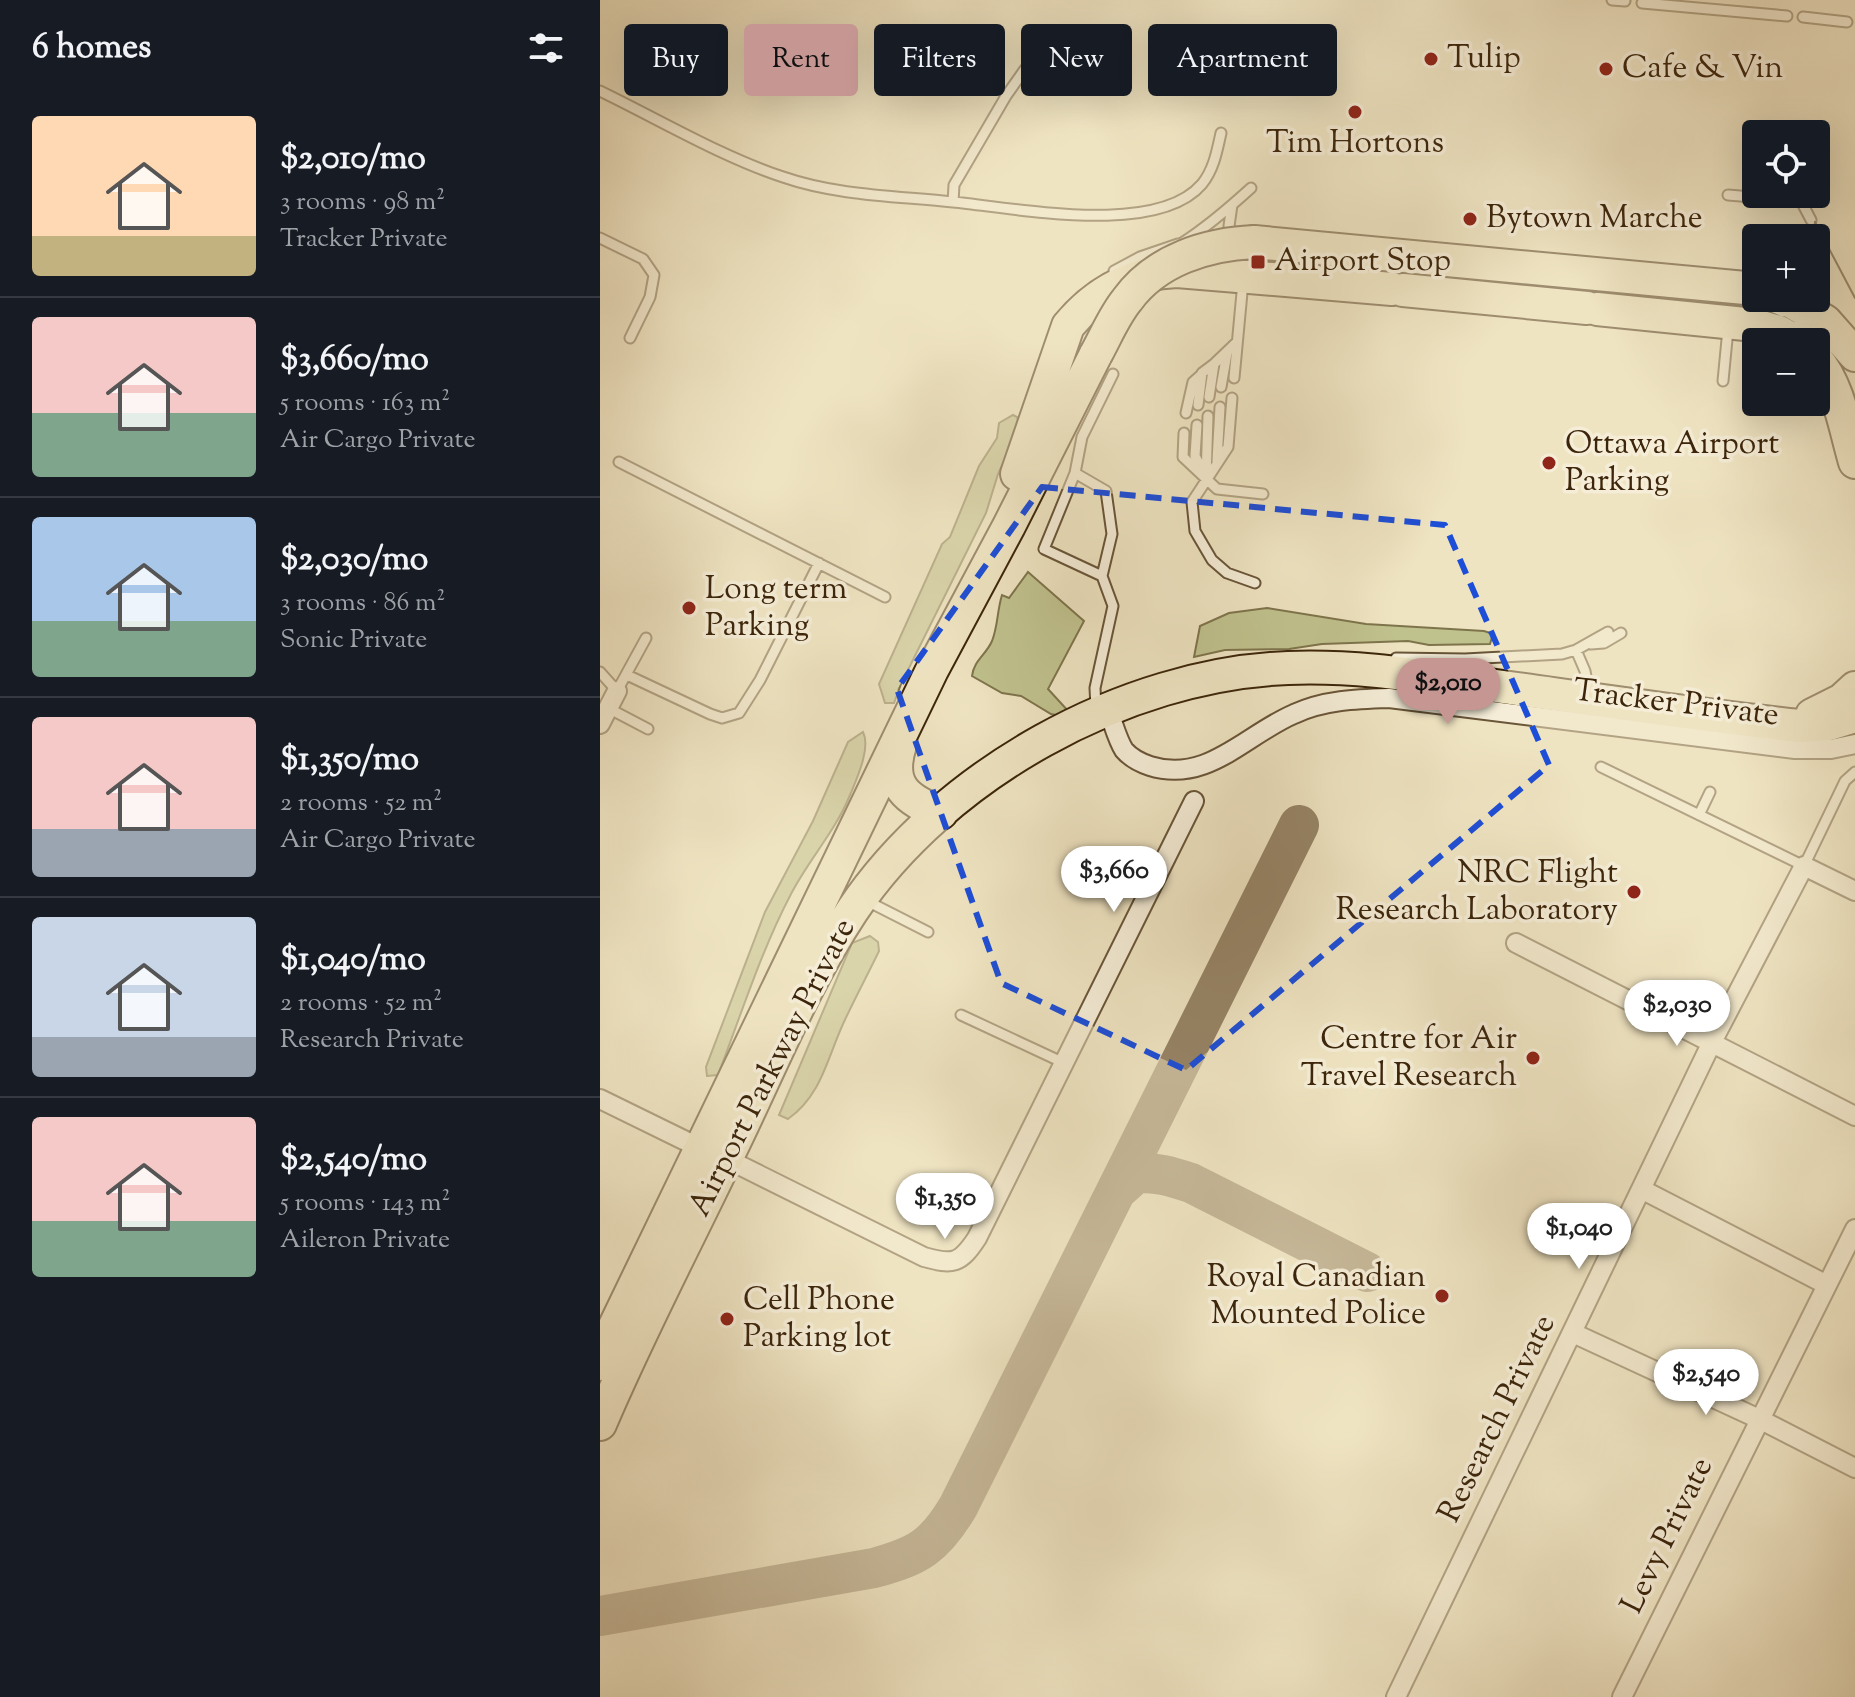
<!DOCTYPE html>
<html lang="en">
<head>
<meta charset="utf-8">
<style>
  body { margin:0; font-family:"Sorts Mill Goudy",serif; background:#242831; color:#f1f3f6; height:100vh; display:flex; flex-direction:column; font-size:30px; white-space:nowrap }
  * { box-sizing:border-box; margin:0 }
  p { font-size:26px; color:#9ea1a6 }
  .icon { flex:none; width:44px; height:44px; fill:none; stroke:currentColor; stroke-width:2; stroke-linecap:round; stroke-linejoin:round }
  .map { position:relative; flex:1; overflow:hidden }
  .details { display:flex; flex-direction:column; background:#171b24; width:600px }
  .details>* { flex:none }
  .top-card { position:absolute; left:24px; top:24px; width:760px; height:72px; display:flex; gap:16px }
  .tools { position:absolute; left:1142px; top:120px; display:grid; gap:16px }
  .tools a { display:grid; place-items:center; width:88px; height:88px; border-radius:8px; background:#171b24; box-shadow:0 8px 32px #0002; font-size:40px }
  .price { position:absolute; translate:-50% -68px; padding:0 18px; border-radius:28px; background:#fff; color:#222; font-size:26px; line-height:52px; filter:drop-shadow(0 2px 4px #0008) }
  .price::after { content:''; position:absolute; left:50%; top:48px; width:24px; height:18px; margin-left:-12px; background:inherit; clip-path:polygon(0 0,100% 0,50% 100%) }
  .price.selected { background:#c59692; color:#111 }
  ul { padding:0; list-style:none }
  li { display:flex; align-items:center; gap:24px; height:200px; padding:0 32px }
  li+li { border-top:2px solid #363941 }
  li span { display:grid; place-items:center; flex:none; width:224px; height:160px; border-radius:8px; color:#555 }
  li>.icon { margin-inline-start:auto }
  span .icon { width:96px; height:96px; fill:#fffc; stroke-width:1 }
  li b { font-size:34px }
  h2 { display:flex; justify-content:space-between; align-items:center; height:96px; padding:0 32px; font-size:34px }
  .tag { padding:0 28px; border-radius:8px; background:#171b24; box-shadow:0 8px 32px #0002; font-size:28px; line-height:72px }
  .tag.selected { background:#c59692; color:#111 }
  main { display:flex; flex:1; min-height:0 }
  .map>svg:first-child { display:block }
  .green { fill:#c0c28e; stroke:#7e744c; stroke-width:2 }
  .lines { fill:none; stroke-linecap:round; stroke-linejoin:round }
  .taxiway { stroke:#968466; stroke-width:40 }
  .lane-casing { stroke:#695538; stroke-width:13 }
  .street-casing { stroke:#695538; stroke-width:22 }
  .highway-casing { stroke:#3c250a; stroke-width:36 }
  .lane { stroke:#f5edd7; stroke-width:9 }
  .street { stroke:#f5edd7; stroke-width:18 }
  .highway { stroke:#efe4c2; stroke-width:32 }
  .tram { stroke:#3c250a; stroke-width:2 }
  .highway-bridge-casing { stroke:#3c250a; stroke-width:36; stroke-linecap:butt }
  .highway-bridge { stroke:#efe4c2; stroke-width:32 }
  .marked { fill:none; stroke:#1d4ed8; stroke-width:6; stroke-dasharray:16 10; stroke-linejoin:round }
  .poi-dot { fill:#8f2418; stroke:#f5edd7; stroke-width:3 }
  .labels { text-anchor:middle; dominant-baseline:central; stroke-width:7; stroke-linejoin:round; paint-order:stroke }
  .poi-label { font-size:32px; fill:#3c250a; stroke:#f5edd7; text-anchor:start }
  .street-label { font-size:32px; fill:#3c250a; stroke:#f5edd7 }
</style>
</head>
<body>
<main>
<section class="details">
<h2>6 homes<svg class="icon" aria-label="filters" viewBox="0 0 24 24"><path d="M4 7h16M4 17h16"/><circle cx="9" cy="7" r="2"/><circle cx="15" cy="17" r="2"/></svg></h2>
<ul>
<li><span style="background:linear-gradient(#ffd9b3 75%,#c2b280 0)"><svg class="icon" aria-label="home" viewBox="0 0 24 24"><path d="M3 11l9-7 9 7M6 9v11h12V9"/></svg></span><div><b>$2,010/mo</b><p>3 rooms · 98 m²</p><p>Tracker Private</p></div></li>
<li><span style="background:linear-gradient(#f6c9c9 60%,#7fa58c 0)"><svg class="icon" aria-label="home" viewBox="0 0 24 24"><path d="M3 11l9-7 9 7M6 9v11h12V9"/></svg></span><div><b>$3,660/mo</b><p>5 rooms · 163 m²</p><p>Air Cargo Private</p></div></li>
<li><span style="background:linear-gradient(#a9c7e8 65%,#7fa58c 0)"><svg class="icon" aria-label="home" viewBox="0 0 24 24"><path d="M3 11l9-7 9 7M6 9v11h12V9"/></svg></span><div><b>$2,030/mo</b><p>3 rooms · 86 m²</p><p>Sonic Private</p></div></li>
<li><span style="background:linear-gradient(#f6c9c9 70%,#9aa5b1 0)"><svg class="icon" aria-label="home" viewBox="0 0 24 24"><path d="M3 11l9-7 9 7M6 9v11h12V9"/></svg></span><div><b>$1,350/mo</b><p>2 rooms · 52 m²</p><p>Air Cargo Private</p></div></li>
<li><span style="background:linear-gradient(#c9d6e8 75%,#9aa5b1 0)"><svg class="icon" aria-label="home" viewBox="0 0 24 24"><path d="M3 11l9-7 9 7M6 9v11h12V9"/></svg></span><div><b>$1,040/mo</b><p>2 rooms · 52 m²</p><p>Research Private</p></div></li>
<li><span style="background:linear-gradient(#f6c9c9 65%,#7fa58c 0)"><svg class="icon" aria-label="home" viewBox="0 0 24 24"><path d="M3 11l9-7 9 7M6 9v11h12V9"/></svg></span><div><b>$2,540/mo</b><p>5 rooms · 143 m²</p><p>Aileron Private</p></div></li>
</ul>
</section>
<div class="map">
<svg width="1255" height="1697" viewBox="0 0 1255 1697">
  <rect width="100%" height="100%" fill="#efe4c2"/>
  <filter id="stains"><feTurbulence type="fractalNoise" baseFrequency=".0025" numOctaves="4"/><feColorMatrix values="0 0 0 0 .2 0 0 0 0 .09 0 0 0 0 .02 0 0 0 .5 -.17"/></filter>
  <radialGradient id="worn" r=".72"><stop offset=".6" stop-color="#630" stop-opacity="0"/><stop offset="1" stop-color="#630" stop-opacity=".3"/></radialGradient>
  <path class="green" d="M413,415L417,417L420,427L398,474L386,513L301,684L294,703H285L279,684L342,544L350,537L379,466L397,438L399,423Z
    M428,572L484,621L448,689L471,714L460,716L451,714L421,696L402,693L372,676C374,660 386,655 392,641C398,626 397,611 402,595L409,598Z
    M667,608L766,624L884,631L893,634L890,644L829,645L808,641L722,644L689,649L625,650L594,657L600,626L629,613Z
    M263,732C271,748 257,778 250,795C235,832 209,859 191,894C161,951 141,1015 118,1075L107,1076L106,1067L165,912L213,821L248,742Z
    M270,936L278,942L279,951C267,976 254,1000 243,1024C227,1059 221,1096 188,1119L179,1115L252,943Z"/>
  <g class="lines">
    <path class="taxiway" d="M516,1191L535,1174C555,1171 573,1177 591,1183L767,1272
      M0,1616L274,1568C318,1556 334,1547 358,1507L699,825"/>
    <g class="lane-casing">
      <path id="lane" d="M1012,0L1025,1
        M1042,3L1187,16
        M1203,17L1247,22
        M0,91C58,119 122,157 183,177C238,196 297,196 353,202L354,185L406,96L425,69
        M1201,194V201L1211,220
        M1128,195L1201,201
        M353,202C416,208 557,237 602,184C614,169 617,151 621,133
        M632,205L629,226L636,239
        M0,238L43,259L54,275L50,297L30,338
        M582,243C607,227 629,208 651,188
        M514,271L540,257L578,244
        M1153,299L1183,312
        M1199,323L1227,352
        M634,378L643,282
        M1123,381L1128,329
        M621,387L627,353
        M609,397L614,364L637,342
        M632,398L628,447L592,502L595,531L612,560L627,573L655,583
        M598,405L602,373L614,364
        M586,413L593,382L602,374
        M597,425L595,456L603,471
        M584,433L583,457L617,489L663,494
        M617,461L620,407
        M19,462L285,597
        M475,473L482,437L513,374
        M606,478L608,416
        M991,644L1004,643L1021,633
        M976,650L985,671L989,693
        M796,658L865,659L962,654L976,650L1008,632
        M0,672L17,691L46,638
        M27,675L110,714L122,718L139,713L160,680L219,563
        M8,708L48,729
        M496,708L495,688L513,606L502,576L512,534L506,491L475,473L444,549L502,576
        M1001,767L1204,866L1245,781L1255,772
        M1099,815L1110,792
        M267,901L328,932
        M361,1015L464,1063"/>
    </g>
    <g class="street-casing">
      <path id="street" d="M508,710C513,722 517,739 524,750C530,757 541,763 550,766C607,784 645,735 694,714C724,700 757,699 789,698L1195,749H1231L1255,744
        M0,724L17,691
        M916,943L1255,1116
        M0,1099L100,1148
        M127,1159L324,1257C353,1265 360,1264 377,1238L594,801
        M1043,1190L1227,1285
        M973,1333L1159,1419L1255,1468
        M796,1697L1112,1042L1204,866L1255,891
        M1022,1697L1255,1229"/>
    </g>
    <g class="highway-casing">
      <path id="highway" d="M654,242L1156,289
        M803,290L987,308
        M1185,298L1225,321L1255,355
        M997,309L1155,325L1179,332L1197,342
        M1216,359C1239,386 1245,428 1255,462
        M417,474L468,326C496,292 532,273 577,271L792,289
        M1212,715L1242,700L1255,688
        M300,745C287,786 307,800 341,813
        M0,1364L13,1330L332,670L409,526L496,354
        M0,1424C39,1332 85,1245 128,1155C168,1074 202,987 252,911C343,775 524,674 688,668C758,665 827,677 896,686C997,700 1098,715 1200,726L1229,724L1255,716"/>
    </g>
    <use href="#lane" class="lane"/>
    <use href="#street" class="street"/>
    <use href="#highway" class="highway"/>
    <path class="tram" d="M1215,222L1255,298"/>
    <g class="highway-bridge-casing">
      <path id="highway-bridge" d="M496,354C506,336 514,316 527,300C556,260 607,244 654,242"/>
    </g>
    <use href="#highway-bridge" class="highway-bridge"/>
  </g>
  <path d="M0 0H1255V1697H0ZM442,487L845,525L949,765L586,1070L401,983L297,689Z" fill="#efe4c2" fill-opacity=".55" fill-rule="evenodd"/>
  <path class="marked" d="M442,487L845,525L949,765L586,1070L401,983L297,689Z"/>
  <g class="poi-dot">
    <circle cx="831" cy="59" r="8"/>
    <circle cx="1006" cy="69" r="8"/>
    <circle cx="755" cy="112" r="8"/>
    <circle cx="870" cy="219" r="8"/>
    <rect x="650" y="254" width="16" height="16" rx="4"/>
    <circle cx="949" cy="463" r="8"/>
    <circle cx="89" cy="608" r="8"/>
    <circle cx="1034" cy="892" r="8"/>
    <circle cx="933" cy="1058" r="8"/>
    <circle cx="842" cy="1296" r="8"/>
    <circle cx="127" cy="1319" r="8"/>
  </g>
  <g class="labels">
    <g class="poi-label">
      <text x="847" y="59">Tulip</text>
      <text x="1022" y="69">Cafe &amp; Vin</text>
      <text x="755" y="144" text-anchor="middle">Tim Hortons</text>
      <text x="886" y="219">Bytown Marche</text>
      <text x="674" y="262">Airport Stop</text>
      <text x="965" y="445">Ottawa Airport<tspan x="965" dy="37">Parking</tspan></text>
      <text x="105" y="590">Long term<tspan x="105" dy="37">Parking</tspan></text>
      <text x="1018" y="874" text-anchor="end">NRC Flight<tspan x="1018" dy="37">Research Laboratory</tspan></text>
      <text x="917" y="1040" text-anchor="end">Centre for Air<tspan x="917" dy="37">Travel Research</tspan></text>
      <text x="826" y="1278" text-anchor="end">Royal Canadian<tspan x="826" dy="37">Mounted Police</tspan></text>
      <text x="143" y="1301">Cell Phone<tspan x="143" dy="37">Parking lot</tspan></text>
    </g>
    <g class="street-label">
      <text transform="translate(1076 704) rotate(7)">Tracker Private</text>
      <text transform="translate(173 1068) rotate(-63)">Airport Parkway Private</text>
      <text transform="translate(898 1419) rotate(-64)">Research Private</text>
      <text transform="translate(1068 1536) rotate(-64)">Levy Private</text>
    </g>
  </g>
  <rect width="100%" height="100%" filter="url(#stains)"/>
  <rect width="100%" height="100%" fill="url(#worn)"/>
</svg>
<div class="tools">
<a><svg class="icon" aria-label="locate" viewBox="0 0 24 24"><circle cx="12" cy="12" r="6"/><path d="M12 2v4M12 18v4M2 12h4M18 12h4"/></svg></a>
<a>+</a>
<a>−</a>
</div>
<b class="price selected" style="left:848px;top:726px">$2,010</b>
<b class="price" style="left:514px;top:914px">$3,660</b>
<b class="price" style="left:1077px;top:1048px">$2,030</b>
<b class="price" style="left:345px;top:1241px">$1,350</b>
<b class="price" style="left:979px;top:1271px">$1,040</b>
<b class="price" style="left:1106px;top:1417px">$2,540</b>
<div class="top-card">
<a class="tag">Buy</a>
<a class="tag selected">Rent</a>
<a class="tag">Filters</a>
<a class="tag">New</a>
<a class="tag">Apartment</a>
</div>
</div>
</main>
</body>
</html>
